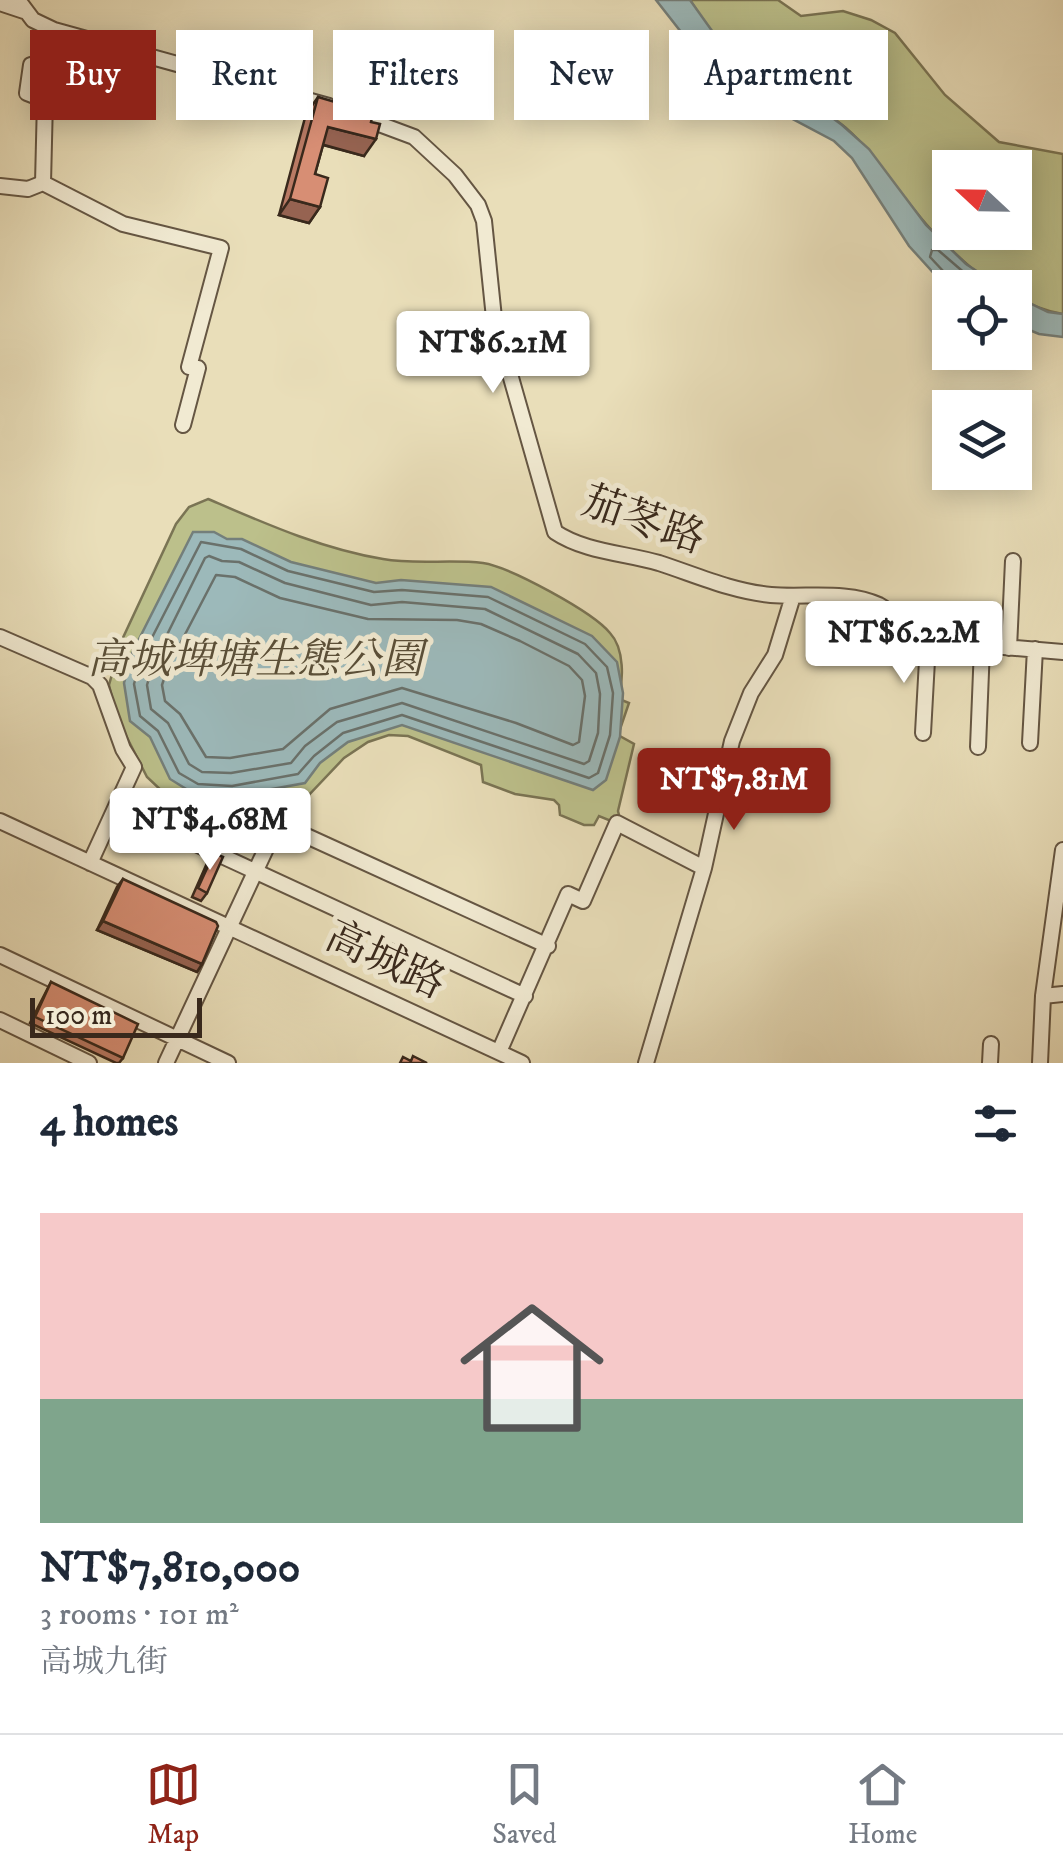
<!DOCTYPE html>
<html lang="en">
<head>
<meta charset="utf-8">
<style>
  body { margin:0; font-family:"IM FELL DW Pica","Noto Serif TC",serif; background:#f2f2f3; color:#1f2937; height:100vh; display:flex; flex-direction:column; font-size:38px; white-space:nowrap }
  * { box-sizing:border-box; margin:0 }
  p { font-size:32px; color:#747a83 }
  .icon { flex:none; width:55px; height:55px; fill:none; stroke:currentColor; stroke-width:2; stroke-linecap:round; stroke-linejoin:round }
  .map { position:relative; height:1063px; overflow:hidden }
  .drawer { display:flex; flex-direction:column; background:#fff; flex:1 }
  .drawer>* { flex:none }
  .guide { position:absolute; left:30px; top:30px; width:1005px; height:90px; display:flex; gap:20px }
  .needle { width:65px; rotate:292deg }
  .fabs { position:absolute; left:932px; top:150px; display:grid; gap:20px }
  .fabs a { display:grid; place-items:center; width:100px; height:100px; border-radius:0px; background:#fff; box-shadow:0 5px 25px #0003; font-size:50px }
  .scale { position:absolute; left:30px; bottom:25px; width:172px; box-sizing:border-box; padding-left:10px; border:5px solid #39291c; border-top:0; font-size:28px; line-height:35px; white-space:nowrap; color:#39291c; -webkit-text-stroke:8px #f1ead2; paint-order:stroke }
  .price { position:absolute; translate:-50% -85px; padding:0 22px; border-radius:10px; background:#fff; color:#222; font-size:32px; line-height:65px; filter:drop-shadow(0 2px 5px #0008) }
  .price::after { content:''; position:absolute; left:50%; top:60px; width:30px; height:22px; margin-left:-15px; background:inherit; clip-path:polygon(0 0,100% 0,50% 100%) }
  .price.current { background:#8f2418; color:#fff }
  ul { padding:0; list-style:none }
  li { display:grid; align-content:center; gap:20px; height:530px; padding:0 40px }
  li span { display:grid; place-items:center; height:310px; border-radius:0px; color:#555 }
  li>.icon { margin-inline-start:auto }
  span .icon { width:180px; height:180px; fill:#fffc; stroke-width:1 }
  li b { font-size:42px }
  h2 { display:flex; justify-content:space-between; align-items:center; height:120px; padding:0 40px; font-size:42px }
  .tag { padding:0 35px; border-radius:0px; background:#fff; box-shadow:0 5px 25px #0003; font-size:35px; line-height:90px }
  .tag.current { background:#8f2418; color:#fff }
  .tabs { display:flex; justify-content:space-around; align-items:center; height:140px; border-top:2px solid #e0e1e3; background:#fff; font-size:28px; color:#747a83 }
  .tabs a { display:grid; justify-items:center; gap:5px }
  .tabs .current { color:#8f2418 }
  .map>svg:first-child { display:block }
  .green { fill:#bcc08b; stroke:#7a7454; stroke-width:2.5; fill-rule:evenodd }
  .water { fill:#9cb9ba; stroke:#747f7b; stroke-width:2.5 }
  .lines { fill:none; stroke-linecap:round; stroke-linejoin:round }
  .shore { stroke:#6a716b; stroke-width:2.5 }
  .minor-casing { stroke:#655643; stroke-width:18 }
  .minor { stroke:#f1ead2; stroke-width:14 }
  .wall { fill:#b97a64; stroke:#39291c; stroke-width:2.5 }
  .shaded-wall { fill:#966351; stroke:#39291c; stroke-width:2.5 }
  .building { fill:#d78e74; stroke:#39291c; stroke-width:2.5 }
  .labels { text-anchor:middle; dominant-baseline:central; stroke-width:10; stroke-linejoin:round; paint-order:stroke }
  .street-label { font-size:42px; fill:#39291c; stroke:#f1ead2 }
  .park-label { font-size:42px; font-style:italic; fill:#5a4f38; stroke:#f1ead2 }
</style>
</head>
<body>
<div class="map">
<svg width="1063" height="1063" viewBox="0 0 1063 1063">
  <rect width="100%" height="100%" fill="#e9deb9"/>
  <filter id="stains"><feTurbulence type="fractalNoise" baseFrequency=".002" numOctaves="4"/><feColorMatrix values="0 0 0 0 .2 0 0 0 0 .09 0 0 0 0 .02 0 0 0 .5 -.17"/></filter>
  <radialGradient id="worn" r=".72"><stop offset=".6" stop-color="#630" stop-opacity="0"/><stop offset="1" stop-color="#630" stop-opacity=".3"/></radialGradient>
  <path class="green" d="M690,0H778L801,16L843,11L871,20L895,33L945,95L999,142L1063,154V314C1046,311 1030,305 1015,296V288C985,287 961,258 940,239C905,205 883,161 846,128C814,100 766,93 739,69C719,51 705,22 690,0ZM950,168H1015V232H950Z
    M208,499C264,523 322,549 383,559C415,565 450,559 483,563C510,567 593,612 610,633C625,649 623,680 619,699L629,703L618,735L634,744L618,811L620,819L611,821L599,816L594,825H584L560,815L559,805L554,800L515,794L483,782L481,765L408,736L389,735L368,742L344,758L305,799L212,811L166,795L147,777L117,718L109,685L121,642L176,524L189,507Z"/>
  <path class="water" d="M656,0H690L740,70L823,111L842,125L869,149L926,225L966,264L1001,287L949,290L909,246L852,158L834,141L738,90L714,74Z
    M1015,296L1048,312L1063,314V337L1039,334L1015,324Z
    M193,532H214L227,539H242L291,562L376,583L401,580L491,587L592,636L617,662L623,693L620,737L606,780L593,790L402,725L348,742L320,763L305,783L233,796L196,795L170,779L150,737L130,721L124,683L132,653Z"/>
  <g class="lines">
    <path class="shore" d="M959,288L930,257L932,250H938L982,288
      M201,542L241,549L288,571L374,592L402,590L488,597L585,644L607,667L613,693L610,735L598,773L589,778L402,715L343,733L314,756L298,774L232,786L198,784L179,773L158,731L140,716L134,684L142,657Z
      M209,556L222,561L239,562L285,583L371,605L402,602L485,609L578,654L596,673L600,694L598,733L589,761L584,764L402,703L337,722L305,746L291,763L231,773L202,772L189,764L168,723L151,709L147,685L154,661L205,558Z
      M216,575L235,577L280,598L368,619L457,620L481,624L520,641L569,666L582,680L585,696L579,742L573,745L516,723L402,688L330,709L283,749L230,758L206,757L180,714L165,701L162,685L168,667Z"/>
    <g class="minor-casing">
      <path id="minor" d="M18,0L33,20L54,30L329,106
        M0,3L24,11
        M54,30V59L31,65L27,93L45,100L43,183L123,224L221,248L189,367L198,368L183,425
        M355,115L414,137L455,175L478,205L484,221L494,318L555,532C585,552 624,553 659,563C696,575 731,591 771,595C805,598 847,590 879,605C895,613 903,632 920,640L1063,652
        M0,186L28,189L43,183
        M0,637L92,677L100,685L123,749L134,767L90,863
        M1009,648L1013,561
        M923,733L928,642
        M1030,743L1035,649
        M978,747L982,647
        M116,807L525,996
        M0,821L522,1063
        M0,955L228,1063
        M1043,996L1063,994
        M0,1020L89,1063
        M499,1052L568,894L583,901L617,823L704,868
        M166,1063L278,823L548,946
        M646,1063L704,868L732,741L751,693L775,655L793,596
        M990,1063L991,1044
        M1040,1063L1043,996L1063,850"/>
    </g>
    <use href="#minor" class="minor"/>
  </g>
  <path class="wall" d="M318,97L371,122L364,156L323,145L315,174L320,207L309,223L279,215L306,114Z
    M214,853L207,893L201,901L192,897L208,861Z
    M123,879L202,964L197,972L97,930L117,887Z
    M51,982L123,1058L119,1063H116L30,1023Z"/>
  <path class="shaded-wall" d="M328,127L376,139L364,156L317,143Z
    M290,199L320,207L309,223L279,215Z
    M103,921L202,964L197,972L97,930Z"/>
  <path class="building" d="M318,97L373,113L371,122L380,124L376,139L328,127L315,174L328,178L320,207L290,199Z
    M214,853L223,857L207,893L198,888Z
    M123,879L216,922L218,926L202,964L103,921Z
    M51,982L138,1024L123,1058L35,1017Z
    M413,1056L427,1063H400L403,1057L411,1061Z"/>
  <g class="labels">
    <g class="street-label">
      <text transform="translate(643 521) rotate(19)">茄苳路</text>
      <text transform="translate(385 961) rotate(25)">高城路</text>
    </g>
    <g class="park-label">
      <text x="255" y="661">高城埤塘生態公園</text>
    </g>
  </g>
  <rect width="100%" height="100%" filter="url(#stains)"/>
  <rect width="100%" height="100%" fill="url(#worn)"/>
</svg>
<div class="fabs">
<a><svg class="needle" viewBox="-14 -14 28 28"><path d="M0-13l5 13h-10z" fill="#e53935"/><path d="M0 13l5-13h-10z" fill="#747a83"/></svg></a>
<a><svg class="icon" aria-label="locate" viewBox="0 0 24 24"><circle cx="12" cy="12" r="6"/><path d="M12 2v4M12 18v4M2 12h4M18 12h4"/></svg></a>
<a><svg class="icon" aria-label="layers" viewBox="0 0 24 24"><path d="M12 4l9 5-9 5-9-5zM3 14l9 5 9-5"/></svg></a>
</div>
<div class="scale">100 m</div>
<b class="price" style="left:493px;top:396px">NT$6.21M</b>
<b class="price" style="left:904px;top:686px">NT$6.22M</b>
<b class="price current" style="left:734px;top:833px">NT$7.81M</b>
<b class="price" style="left:210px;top:873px">NT$4.68M</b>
<div class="guide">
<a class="tag current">Buy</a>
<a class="tag">Rent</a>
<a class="tag">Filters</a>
<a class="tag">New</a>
<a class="tag">Apartment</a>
</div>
</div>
<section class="drawer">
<h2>4 homes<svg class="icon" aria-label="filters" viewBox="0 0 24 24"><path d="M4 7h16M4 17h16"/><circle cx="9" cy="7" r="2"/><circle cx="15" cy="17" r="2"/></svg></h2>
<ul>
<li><span style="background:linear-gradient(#f6c9c9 60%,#7fa58c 0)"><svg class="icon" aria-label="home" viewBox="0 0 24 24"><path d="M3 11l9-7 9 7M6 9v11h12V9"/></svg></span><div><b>NT$7,810,000</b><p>3 rooms · 101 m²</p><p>高城九街</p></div></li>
</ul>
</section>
<nav class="tabs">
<a class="current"><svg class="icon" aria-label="map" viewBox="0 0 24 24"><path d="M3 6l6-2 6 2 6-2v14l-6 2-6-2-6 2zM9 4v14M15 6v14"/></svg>Map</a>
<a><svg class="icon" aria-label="saved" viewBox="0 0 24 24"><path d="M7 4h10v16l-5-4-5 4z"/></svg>Saved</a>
<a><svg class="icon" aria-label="home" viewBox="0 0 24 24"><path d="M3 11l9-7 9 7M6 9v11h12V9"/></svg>Home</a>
</nav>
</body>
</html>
